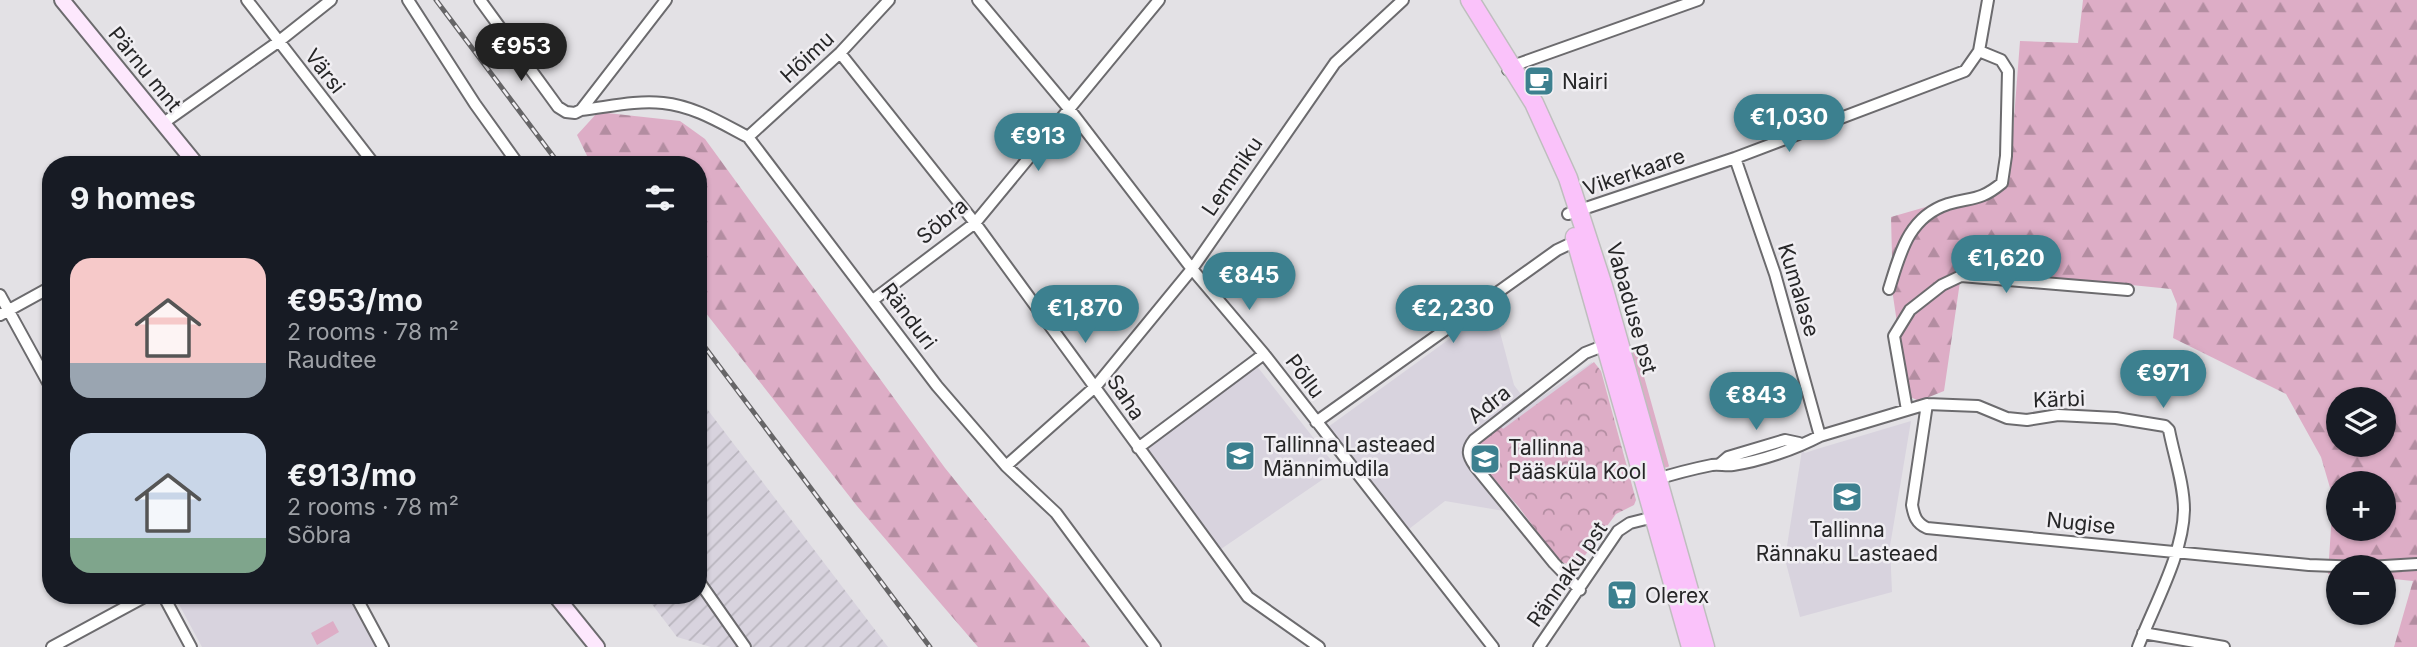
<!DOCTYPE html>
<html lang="en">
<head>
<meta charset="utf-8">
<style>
  body { margin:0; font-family:Inter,sans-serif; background:#242831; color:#f1f3f6; height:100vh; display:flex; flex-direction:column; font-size:26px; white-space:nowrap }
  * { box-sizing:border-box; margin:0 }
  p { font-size:23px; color:#9ea1a6 }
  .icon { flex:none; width:38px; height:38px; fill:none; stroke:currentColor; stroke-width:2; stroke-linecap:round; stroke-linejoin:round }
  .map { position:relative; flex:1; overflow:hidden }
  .panel { position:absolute; left:42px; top:156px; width:665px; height:448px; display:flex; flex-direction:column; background:#171b24; border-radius:28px; box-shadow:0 2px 5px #0004 }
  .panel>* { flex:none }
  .fabs { position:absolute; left:2326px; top:387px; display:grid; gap:14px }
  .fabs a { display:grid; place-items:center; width:70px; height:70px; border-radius:50%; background:#171b24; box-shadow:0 2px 5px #0004; font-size:35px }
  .price { position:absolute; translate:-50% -60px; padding:0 16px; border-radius:24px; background:#3c808f; color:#fff; font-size:23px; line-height:46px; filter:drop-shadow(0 2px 4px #0008) }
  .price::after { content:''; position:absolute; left:50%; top:42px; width:21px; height:16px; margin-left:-10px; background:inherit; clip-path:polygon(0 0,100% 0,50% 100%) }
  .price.current { background:#222; color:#fff }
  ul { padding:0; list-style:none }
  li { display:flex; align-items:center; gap:21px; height:175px; padding:0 28px }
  li span { display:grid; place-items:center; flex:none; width:196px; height:140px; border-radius:21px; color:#555 }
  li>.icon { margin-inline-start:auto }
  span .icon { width:84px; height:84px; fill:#fffc; stroke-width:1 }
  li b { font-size:30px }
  h2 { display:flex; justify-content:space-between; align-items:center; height:84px; padding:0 28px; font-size:30px }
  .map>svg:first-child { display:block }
  .built { fill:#d8d3de }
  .industrial { fill:url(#industrial-furrows) }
  .grass { fill:#ddadc6 }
  .forest { fill:url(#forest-firs); fill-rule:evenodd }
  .park { fill:url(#park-crowns) }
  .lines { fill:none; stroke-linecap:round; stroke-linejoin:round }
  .minor-casing { stroke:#6c6b6e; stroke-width:14 }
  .secondary-casing { stroke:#6c6b6e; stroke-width:18 }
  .trunk-casing { stroke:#bebebe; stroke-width:21 }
  .minor { stroke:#fff; stroke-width:10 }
  .secondary { stroke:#fde8fd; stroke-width:14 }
  .trunk { stroke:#fac2fa; stroke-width:18 }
  .rail-casing { stroke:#666567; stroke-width:5 }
  .rail { stroke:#f0eef2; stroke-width:2.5; stroke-dasharray:8; stroke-linecap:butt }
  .labels { text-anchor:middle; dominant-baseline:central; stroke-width:5; stroke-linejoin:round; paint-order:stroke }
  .street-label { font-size:21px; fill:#262627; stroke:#f0eef2 }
  .poi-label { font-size:21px; fill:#262627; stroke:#f0eef2; text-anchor:start }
</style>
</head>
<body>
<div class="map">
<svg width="2417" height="647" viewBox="0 0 2417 647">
  <defs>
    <pattern id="industrial-furrows" width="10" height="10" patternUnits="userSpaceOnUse" patternTransform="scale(1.75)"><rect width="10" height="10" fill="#d8d3de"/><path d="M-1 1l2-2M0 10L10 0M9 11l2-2" fill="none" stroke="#b9b5be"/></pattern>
    <pattern id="forest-firs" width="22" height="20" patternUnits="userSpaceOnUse" patternTransform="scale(1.75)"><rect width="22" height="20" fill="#ddadc6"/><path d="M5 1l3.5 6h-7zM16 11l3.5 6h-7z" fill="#b38da1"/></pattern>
    <pattern id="park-crowns" width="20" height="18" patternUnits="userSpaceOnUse" patternTransform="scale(1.75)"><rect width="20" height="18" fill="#ddadc6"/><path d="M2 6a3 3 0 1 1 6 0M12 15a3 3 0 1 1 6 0" fill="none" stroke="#b38da1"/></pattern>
  </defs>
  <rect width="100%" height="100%" fill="#e3e1e5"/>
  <path class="built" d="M1488,311L1498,325L1514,385L1529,405L1592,362L1626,490L1571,569L1517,502L1504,511L1445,501L1409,529L1328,427Z
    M1256,365L1338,469L1221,549L1145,448Z
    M1911,421L1890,546L1892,592L1800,617L1785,559L1802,450L1805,453L1817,449Z
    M174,595H350L378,647H202Z"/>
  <path class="industrial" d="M698,397L888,647H711L677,637L645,595H698Z"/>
  <path class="grass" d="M1636,348L1669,466L1668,467L1663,468L1627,351Z
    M333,621L339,632L317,645L311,633Z"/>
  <path class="forest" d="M2083,0H2417V647H2394L2413,581L2384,578V567H2338V574H2328L2333,498L2321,457L2286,394L2173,338L2177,304L2171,289L1962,268L1944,391L1919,401L1908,396L1893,296L1891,217L2009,183L2020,41L2078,43ZM2338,399H2384V444H2338ZM2338,483H2384V528H2338Z
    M598,112L680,121L705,139L945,468L1090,647H978L857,506L698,303V164H591L577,135Z"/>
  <path class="park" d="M1594,362L1601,371L1636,500L1634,505L1616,514L1577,566L1560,562L1518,506L1472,454L1475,444L1499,424L1503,429Z"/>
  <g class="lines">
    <g class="minor-casing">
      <path id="minor" d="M247,0L374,164
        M408,0L475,104L518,164
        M480,0L558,107L566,112L575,113L581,110C608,107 636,100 663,103C694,106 721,123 748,137L937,386L1006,466L1056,513L1155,647
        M978,0L1070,110L1192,269L1264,354L1493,647
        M840,53L975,223L1248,597L1319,647
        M1508,70L1521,63L1698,0
        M581,110L666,0
        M162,124L278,42L331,0
        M748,137L840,53L889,0
        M1735,158L1775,274L1820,436
        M1568,214L1735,158L1965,71L1979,51L1988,0
        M1889,289C1900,254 1908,217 1948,204C1973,197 1980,201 2002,183L2006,156L2008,71L2001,60L1979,51
        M0,295L51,388
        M873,300L975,223L1159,0
        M0,315L51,287
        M1927,404L1912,505C1914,516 1916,523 1927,528L2309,565L2362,567
        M1907,410L1894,336L1910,310L1942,285L1961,276L2128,290
        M1316,422L1557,250L1576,241
        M1138,448L1264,354
        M1721,463L1728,457L1785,440L1799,443
        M1006,466L1096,386L1192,269L1335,63L1403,0
        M1654,480C1673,474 1692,469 1712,465C1719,464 1726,466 1733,465C1761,461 1795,449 1820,436L1927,404L1978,406L2007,418L2027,420L2058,415L2116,418L2165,426L2169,430C2174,456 2184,484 2184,510C2183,555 2154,605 2138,647
        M2369,567L2417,564
        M698,580L745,647
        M1580,590L1554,563L1475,466C1468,456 1466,450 1474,440L1585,353L1608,344
        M163,595L191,647
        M355,595L383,647
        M2143,633L2224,647
        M52,647L148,595
        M1539,647L1618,531L1630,523L1658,516"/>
    </g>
    <g class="secondary-casing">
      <path id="secondary" d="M62,0L196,164
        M555,595L597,647"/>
    </g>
    <g class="trunk-casing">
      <path id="trunk" d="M1470,0L1534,103L1568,178L1603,286L1705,647
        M1575,237L1691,647"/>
    </g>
    <use href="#minor" class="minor"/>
    <use href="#secondary" class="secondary"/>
    <use href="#trunk" class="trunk"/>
    <g class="rail-casing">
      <path id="rail" d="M436,0L559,164
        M698,338L930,647"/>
    </g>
    <use href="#rail" class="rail"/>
  </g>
  <defs>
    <g id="cafe-square" transform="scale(1.575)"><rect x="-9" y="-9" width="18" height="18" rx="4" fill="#3c808f" stroke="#f0eef2"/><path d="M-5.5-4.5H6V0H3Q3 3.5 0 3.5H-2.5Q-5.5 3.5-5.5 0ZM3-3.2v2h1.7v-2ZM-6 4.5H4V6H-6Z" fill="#fff"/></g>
    <g id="school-square" transform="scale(1.575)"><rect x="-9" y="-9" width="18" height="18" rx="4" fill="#3c808f" stroke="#f0eef2"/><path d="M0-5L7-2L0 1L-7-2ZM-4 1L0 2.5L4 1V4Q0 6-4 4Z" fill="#fff"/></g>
    <g id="supermarket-square" transform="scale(1.575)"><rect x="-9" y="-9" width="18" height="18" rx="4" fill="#3c808f" stroke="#f0eef2"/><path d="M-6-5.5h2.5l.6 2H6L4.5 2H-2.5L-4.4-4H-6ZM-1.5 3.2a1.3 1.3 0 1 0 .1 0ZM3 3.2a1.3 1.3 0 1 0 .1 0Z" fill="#fff"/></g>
  </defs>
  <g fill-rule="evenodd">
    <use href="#cafe-square" x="1539" y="81"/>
    <use href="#school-square" x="1240" y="456"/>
    <use href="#school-square" x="1485" y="459"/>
    <use href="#school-square" x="1847" y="497"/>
    <use href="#supermarket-square" x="1622" y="595"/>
  </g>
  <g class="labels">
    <g class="street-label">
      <text transform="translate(807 57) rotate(-43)">Hõimu</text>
      <text transform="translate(145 69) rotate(51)">Pärnu mnt</text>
      <text transform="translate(325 71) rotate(52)">Värsi</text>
      <text transform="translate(1634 172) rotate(-19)">Vikerkaare</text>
      <text transform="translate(1232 176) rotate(-56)">Lemmiku</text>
      <text transform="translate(942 221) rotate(-39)">Sõbra</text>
      <text transform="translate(1799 290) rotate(73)">Kumalase</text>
      <text transform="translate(1632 308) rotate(74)">Vabaduse pst</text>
      <text transform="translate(909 316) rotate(53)">Ränduri</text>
      <text transform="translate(1305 376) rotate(53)">Põllu</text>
      <text transform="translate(1126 397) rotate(56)">Saha</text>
      <text transform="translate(2059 399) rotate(-2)">Kärbi</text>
      <text transform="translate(1489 404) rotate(-38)">Adra</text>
      <text transform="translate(2081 523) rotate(6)">Nugise</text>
      <text transform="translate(1567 574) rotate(-55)">Rännaku pst</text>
    </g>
    <g class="poi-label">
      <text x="1562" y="81">Nairi</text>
      <text x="1263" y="444">Tallinna Lasteaed<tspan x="1263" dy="24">Männimudila</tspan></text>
      <text x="1508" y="447">Tallinna<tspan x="1508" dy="24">Pääsküla Kool</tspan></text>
      <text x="1847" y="529" text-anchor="middle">Tallinna<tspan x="1847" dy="24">Rännaku Lasteaed</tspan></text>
      <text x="1645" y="595">Olerex</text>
    </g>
  </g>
</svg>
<div class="fabs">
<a><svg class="icon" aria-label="layers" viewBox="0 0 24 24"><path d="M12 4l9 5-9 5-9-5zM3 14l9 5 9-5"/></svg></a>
<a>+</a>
<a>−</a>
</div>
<b class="price current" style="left:521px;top:83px">€953</b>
<b class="price" style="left:1789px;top:154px">€1,030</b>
<b class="price" style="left:1038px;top:173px">€913</b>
<b class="price" style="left:2006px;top:295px">€1,620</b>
<b class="price" style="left:1249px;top:312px">€845</b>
<b class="price" style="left:1085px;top:345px">€1,870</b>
<b class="price" style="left:1453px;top:345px">€2,230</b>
<b class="price" style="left:2163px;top:410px">€971</b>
<b class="price" style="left:1756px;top:432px">€843</b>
<section class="panel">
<h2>9 homes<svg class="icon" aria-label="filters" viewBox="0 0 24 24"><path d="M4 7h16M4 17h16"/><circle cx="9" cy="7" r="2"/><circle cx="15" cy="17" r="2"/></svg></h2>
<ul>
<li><span style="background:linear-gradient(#f6c9c9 75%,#9aa5b1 0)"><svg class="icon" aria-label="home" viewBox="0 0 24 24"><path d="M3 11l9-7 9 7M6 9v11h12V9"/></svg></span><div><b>€953/mo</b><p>2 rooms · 78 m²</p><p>Raudtee</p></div></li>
<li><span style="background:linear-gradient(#c9d6e8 75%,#7fa58c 0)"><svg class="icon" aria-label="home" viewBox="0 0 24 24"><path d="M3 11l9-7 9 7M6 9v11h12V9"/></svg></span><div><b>€913/mo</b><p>2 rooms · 78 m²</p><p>Sõbra</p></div></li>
</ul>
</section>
</div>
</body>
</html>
